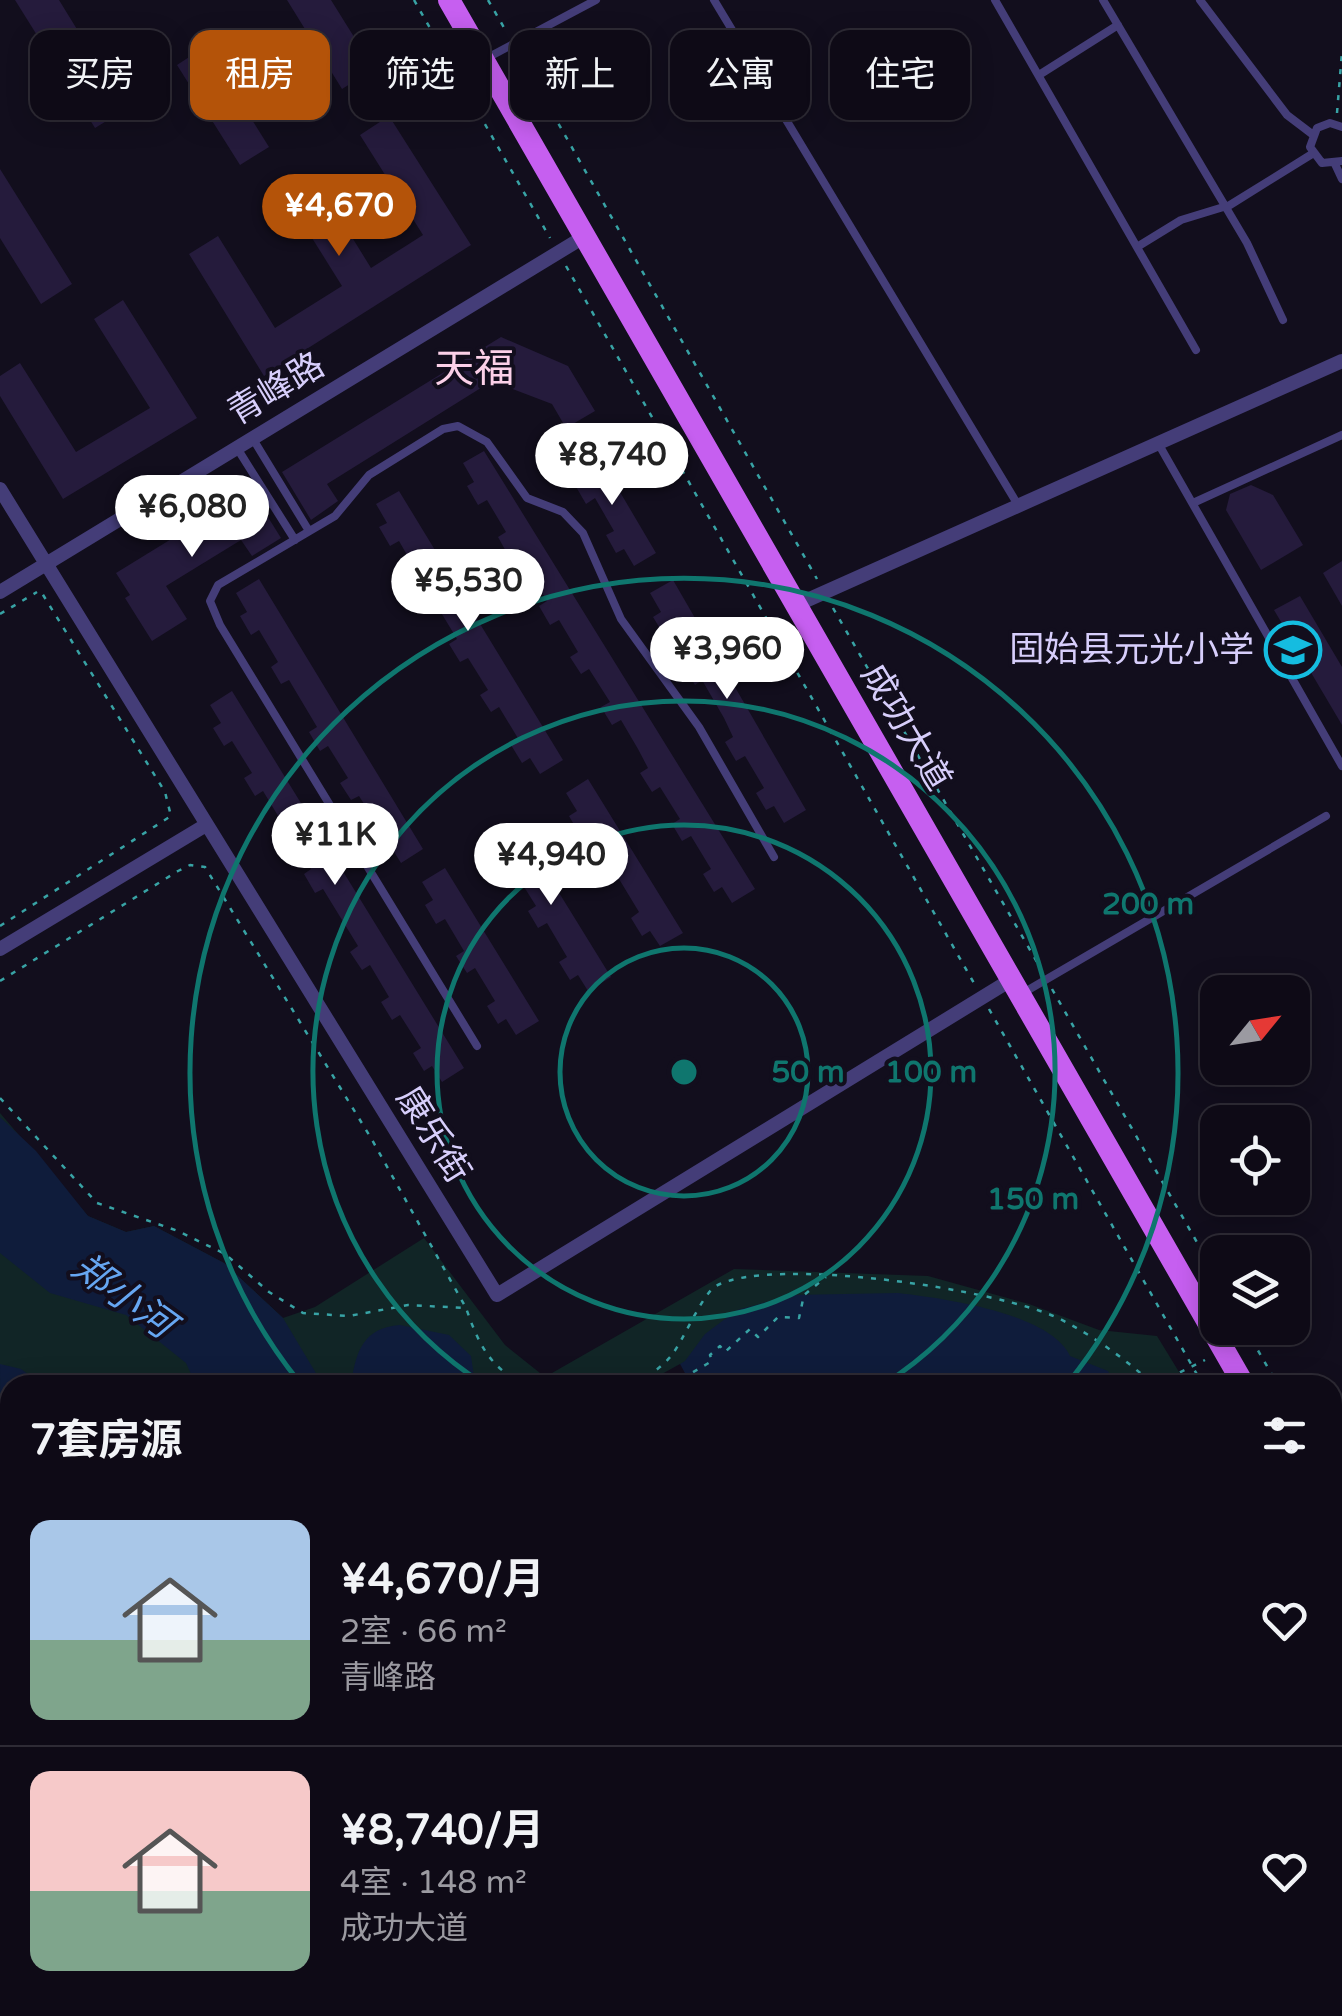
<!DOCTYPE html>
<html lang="zh">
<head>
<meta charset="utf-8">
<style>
  body { margin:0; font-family:"Varela Round","Noto Sans SC",sans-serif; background:#1c1823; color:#f1f3f6; height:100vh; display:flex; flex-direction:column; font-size:38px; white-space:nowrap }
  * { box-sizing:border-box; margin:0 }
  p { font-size:32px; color:#9b9aa1 }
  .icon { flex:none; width:55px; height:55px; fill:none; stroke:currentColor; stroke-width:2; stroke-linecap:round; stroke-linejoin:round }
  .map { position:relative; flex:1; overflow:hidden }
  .sheet { position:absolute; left:0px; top:1375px; width:1342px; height:642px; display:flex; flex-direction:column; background:#0e0a16; border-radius:30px 30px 0 0; box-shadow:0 5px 25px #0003,0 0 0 2px #2e2b35 }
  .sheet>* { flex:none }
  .hud { position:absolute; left:30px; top:30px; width:1282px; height:90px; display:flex; gap:20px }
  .needle { width:65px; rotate:60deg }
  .fabs { position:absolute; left:1200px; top:975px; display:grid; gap:20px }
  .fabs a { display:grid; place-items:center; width:110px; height:110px; border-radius:20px; background:#0e0a16; box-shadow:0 5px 25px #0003,0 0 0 2px #2e2b35; font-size:50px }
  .price { position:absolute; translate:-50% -85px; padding:0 22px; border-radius:35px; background:#fff; color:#222; font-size:32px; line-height:65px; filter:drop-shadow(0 2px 5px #0008) }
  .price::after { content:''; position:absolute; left:50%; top:60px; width:30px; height:22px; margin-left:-15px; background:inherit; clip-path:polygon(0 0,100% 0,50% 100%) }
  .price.on { background:#b45309; color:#fff }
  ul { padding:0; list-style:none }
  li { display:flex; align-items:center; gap:30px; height:250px; padding:0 30px }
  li+li { border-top:2px solid #2e2b35 }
  li span { display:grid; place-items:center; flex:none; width:280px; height:200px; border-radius:20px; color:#555 }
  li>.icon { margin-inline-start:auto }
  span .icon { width:120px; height:120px; fill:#fffc; stroke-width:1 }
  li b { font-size:42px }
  h2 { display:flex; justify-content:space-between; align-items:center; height:120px; padding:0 30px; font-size:42px }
  .pill { padding:0 35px; border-radius:20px; background:#0e0a16; box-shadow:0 5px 25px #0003,0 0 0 2px #2e2b35; font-size:35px; line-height:90px }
  .pill.on { background:#b45309; color:#fff }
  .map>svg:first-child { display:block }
  .green { fill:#112526 }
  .water { fill:#0f1c3b }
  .pier { fill:#120e1d }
  .building { fill:#251b3c }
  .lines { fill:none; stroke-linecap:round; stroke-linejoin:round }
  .path { stroke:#38a3a5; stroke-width:2.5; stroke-dasharray:5 8; stroke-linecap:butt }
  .lane { stroke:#443d78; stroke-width:8 }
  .street { stroke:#443d78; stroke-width:14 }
  .primary { stroke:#c65ff0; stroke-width:22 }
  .ring { fill:none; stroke:#0f766e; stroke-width:5 }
  .labels { text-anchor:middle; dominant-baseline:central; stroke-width:8; stroke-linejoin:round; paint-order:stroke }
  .street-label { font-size:35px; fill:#d7cefb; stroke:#120e1d }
  .poi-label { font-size:35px; fill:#d7cefb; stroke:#120e1d; text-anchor:end }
  .water-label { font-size:38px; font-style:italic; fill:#66a6f1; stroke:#120e1d }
  .quarter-label { font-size:40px; fill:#fbd0e8; stroke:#120e1d }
  .centre { fill:#0f766e; stroke:#120e1d; stroke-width:5 }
  .ring-label { font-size:30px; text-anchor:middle; font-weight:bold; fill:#0f766e; stroke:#120e1d; stroke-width:8; stroke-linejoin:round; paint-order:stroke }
</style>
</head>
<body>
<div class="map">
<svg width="1342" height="2016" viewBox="0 0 1342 2016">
  <rect width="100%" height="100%" fill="#120e1d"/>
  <path class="green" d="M0,1113L88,1216L126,1232L154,1226L224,1263L283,1318L315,1307L424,1238L505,1345L545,1377L734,1269L928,1276L1029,1304L1099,1330L1157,1336L1187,1385H10V1761L0,1763Z"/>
  <path class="water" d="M0,1117L36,1151L88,1216L126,1232L154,1226L224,1263L283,1318L323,1385H196L186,1363L126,1315L50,1293L0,1253Z
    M898,1293C942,1298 1050,1313 1070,1356L1108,1371L1115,1385H646L685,1361L705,1334L737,1310L792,1295Z
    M400,1325L449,1335L471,1356L474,1377L492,1385H351C356,1351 363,1328 400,1325Z
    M0,1364L21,1369L43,1385H10V1566L1,1567Z
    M1333,1391L1342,1397V1453L1333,1456Z"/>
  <path class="pier" d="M680,1364L691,1384L642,1385Z"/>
  <path class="building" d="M15,0H59L126,109L95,128Z
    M287,0H331L374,69L342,89Z
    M206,46L269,147L240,165L177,65Z
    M389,116L471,245L264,376L189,254L218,236L275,328L342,286L287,198L316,179L371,268L423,235L360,135Z
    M0,169L72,284L41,304L0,238Z
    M123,300L197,418L63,499L0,396V376L20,363L76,452L150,408L94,319Z
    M501,337L568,366L595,411L566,428L552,404L492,381L327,484L338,501L311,520L282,472Z
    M594,448L656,553L634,566L624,549L616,553L606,535L614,531L595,498L586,504L575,485L583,480L572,462Z
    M484,451L755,889L732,903L722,887L714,892L703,874L711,869L691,836L682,841L672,824L680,819L660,787L652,792L640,773L648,768L638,749L621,720L612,725L601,707L610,702L589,669L581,674L570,657L578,652L559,620L550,625L539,606L547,601L516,550L508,555L498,537L506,532L487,500L478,505L467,486L474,482L463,463Z
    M1251,485L1273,495L1303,545L1261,570L1226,510L1230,494Z
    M251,490L281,538L252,556L241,540L166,586L187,619L152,641L125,598L130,595L116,573Z
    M399,491L563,760L540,774L530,758L522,763L511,745L519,740L499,707L491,712L480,695L488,690L468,658L460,662L449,644L457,639L428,591L421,596L410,578L418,574L399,541L390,546L379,527L387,523L376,504Z
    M1342,561V606L1323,573Z
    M259,579L423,849L401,863L391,847L382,852L371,834L380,829L359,796L351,800L340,783L348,778L328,746L320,751L309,732L317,727L289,680L281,684L271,667L278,662L259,630L251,635L240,616L247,612L236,593Z
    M673,580L806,810L784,823L774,806L766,810L756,793L764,788L745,756L736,761L725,742L733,737L724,718L702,680L695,685L684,667L692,663L673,630L664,635L653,617L661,612L650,593Z
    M1300,596L1342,667V725L1274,610Z
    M232,691L464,1068L442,1082L432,1066L424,1071L413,1053L421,1048L400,1015L392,1020L381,1002L389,997L370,965L362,970L350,952L358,946L323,889L315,893L304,874L311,869L294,842L286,847L275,829L283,824L263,791L255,796L244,778L252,773L232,741L224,746L213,728L221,723L210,705Z
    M588,779L683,933L660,946L650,931L642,936L631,918L639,912L619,879L611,884L600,867L608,862L588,830L580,835L569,816L577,811L566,793Z
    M516,823L611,977L588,991L578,975L570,980L559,962L567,957L547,923L538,928L528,911L536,906L516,874L508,879L496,860L505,855L494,837Z
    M445,868L539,1021L516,1035L506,1019L498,1024L487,1006L495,1001L475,968L467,973L456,956L464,951L445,919L436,924L425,905L433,900L422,882Z"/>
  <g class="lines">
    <path class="path" d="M414,0L550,238
      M488,0L506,31
      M520,56L817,579
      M1337,113L1342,52
      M566,266L975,985
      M833,608L1041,969
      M0,614L37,592
      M0,926L171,816L165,792L40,590
      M0,981L178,871L190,865L205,867L371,1138L466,1308
      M1052,989L1218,1279
      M989,1009L1203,1385
      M0,1098L97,1203L178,1231L225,1254L269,1292L303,1313L349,1316L408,1305L466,1308C479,1345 489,1366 524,1385
      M1245,1328L1278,1385
      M636,1385C648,1376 662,1367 671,1356C684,1340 702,1294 716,1286C772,1255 1002,1290 1060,1319C1095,1337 1125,1359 1154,1385L1205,1360
      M653,1385L669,1375L673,1384L712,1361L710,1355L720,1346L725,1352L750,1329L758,1337L778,1317L799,1318L804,1295L826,1277
      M1332,1481L1342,1497
      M0,1593L10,1588
      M1332,1613L1342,1630
      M231,2008L236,2016"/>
    <path class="lane" d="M714,0L1018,505
      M995,0L1196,350
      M1103,0L1247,243L1283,320
      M1200,0L1287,115L1312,134
      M487,58L596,0
      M1039,75L1118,25
      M1342,127L1330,123L1317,128L1310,147L1322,163L1342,161
      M1335,164L1342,179
      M1137,247L1181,220L1230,205L1312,154
      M253,439L309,531
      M1158,443L1342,766
      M237,448L295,540
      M1193,503L1342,435
      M1023,993L1326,816
      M477,1046L220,625L210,601L218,585L335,516L369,475L443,429L458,426L487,442L527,498L563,512L583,533L621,619L699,727L774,857
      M1332,1873L1342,1870
      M136,2008L142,2016
      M368,2008L373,2016
      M458,2008L461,2016
      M828,2008L831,2016
      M536,2016L562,2008"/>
    <path class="street" d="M0,489L497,1295L1014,978
      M0,592L582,238
      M794,606L1342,361
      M0,949L206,825
      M0,1791L6,1797L10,1794"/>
    <path class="primary" d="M449,0L1244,1385
      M1332,1542L1342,1559"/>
  </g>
  <g class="ring">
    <circle cx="684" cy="1072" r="124"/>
    <circle cx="684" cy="1072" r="247"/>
    <path d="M485 1385A371 371 0 1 1 883 1385"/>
    <path d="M300 1383A494 494 0 1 1 1068 1383"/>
  </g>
  <defs>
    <g id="school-ring" transform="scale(2.875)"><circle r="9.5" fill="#120e1d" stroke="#15bce0" stroke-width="1.5"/><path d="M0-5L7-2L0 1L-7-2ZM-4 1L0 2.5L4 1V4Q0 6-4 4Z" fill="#15bce0"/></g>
  </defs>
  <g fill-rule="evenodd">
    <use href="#school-ring" x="1293" y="650"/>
  </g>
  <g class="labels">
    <g class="street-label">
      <text transform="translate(276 389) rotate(-31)">青峰路</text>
      <text transform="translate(906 727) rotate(59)">成功大道</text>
      <text transform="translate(433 1135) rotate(58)">康乐街</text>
    </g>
    <g class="poi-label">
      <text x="1254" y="650">固始县元光小学</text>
    </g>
    <g class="water-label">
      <text transform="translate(123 1296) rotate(36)">郑小河</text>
    </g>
    <g class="quarter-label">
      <text x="474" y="369">天福</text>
    </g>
  </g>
  <circle cx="684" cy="1072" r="15" class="centre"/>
  <g class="ring-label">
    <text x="1148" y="914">200 m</text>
    <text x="808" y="1082">50 m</text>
    <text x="931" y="1082">100 m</text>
    <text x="1033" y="1209">150 m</text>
  </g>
</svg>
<div class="fabs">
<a><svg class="needle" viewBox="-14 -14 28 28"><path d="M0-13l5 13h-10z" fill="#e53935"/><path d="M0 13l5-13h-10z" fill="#9b9aa1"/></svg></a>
<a><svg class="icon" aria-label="locate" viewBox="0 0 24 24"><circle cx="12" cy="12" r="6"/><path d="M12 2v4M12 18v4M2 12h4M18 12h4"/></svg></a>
<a><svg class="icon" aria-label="layers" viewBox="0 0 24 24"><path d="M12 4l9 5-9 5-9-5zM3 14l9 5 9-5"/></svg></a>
</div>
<b class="price on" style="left:339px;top:259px">¥4,670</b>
<b class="price" style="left:612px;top:508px">¥8,740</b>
<b class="price" style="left:192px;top:560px">¥6,080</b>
<b class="price" style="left:468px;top:634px">¥5,530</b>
<b class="price" style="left:727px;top:702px">¥3,960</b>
<b class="price" style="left:335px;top:888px">¥11K</b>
<b class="price" style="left:551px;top:908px">¥4,940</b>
<div class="hud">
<a class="pill">买房</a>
<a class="pill on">租房</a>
<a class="pill">筛选</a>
<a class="pill">新上</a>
<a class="pill">公寓</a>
<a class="pill">住宅</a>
</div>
<section class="sheet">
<h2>7套房源<svg class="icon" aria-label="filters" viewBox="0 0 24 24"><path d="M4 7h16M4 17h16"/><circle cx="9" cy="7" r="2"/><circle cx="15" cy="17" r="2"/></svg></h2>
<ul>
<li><span style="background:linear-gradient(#a9c7e8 60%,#7fa58c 0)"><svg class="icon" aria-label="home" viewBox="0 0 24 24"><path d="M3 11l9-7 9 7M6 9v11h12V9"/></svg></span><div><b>¥4,670/月</b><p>2室 · 66 m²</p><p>青峰路</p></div><svg class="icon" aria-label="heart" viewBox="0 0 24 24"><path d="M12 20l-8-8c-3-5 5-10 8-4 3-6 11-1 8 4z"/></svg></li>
<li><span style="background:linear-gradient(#f6c9c9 60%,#7fa58c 0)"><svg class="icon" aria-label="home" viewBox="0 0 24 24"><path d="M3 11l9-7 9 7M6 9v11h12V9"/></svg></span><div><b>¥8,740/月</b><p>4室 · 148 m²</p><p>成功大道</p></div><svg class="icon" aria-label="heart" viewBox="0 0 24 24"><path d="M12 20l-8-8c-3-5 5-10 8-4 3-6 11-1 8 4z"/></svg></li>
</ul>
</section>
</div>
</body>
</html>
